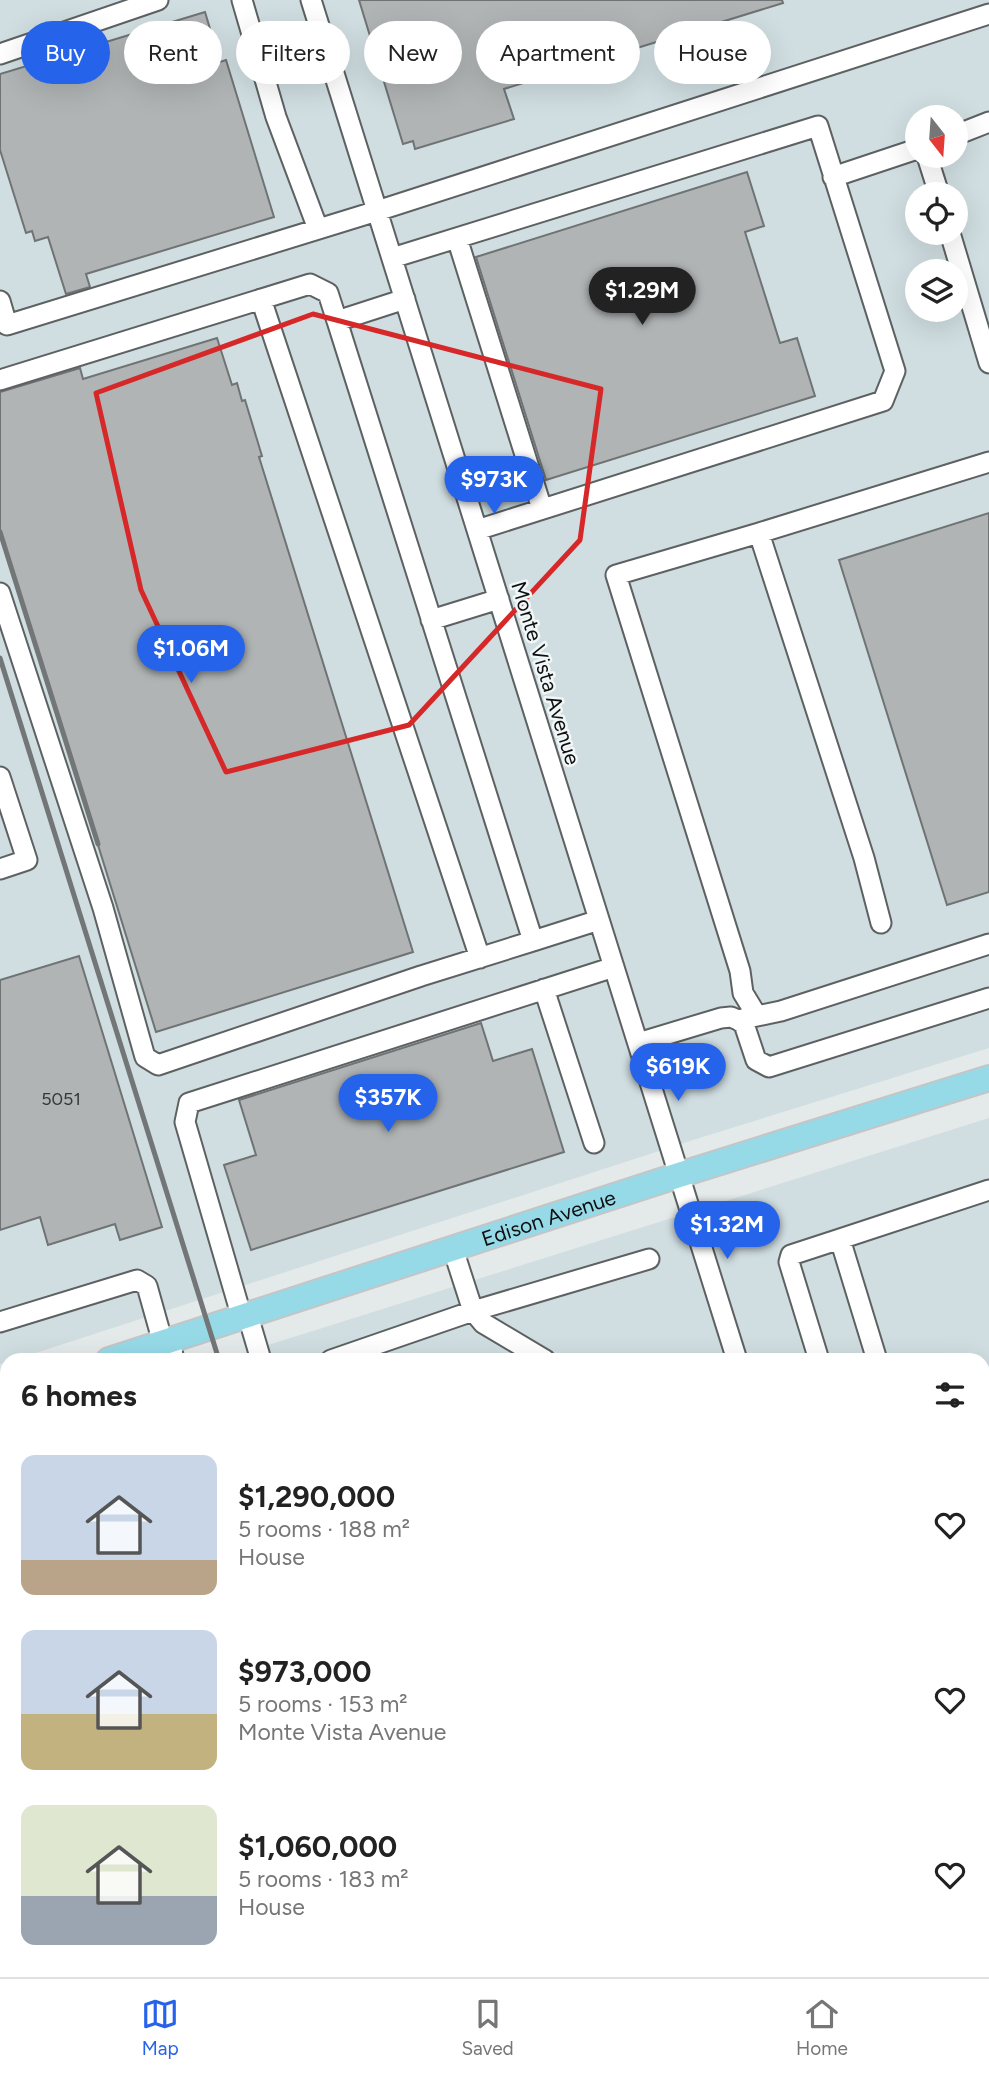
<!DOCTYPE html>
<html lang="en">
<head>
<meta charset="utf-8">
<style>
  body { margin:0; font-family:Figtree,sans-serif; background:#f2f2f2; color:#222; height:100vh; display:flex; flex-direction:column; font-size:26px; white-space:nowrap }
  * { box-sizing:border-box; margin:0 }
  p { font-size:23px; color:#767676 }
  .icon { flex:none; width:38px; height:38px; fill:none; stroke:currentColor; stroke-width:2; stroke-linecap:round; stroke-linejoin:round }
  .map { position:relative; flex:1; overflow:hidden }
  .sheet { position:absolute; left:0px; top:1353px; width:990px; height:625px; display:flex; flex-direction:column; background:#fff; border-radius:21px 21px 0 0; box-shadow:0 7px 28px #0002 }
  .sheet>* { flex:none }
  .guide { position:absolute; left:21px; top:21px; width:948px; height:63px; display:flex; gap:14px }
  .needle { width:46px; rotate:163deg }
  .buttons { position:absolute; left:905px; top:105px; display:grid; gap:14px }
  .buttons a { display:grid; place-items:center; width:63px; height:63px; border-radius:50%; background:#fff; box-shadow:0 7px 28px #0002; font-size:35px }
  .price { position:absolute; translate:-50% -60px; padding:0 16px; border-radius:24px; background:#2563eb; color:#fff; font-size:23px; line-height:46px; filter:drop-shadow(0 2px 4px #0008) }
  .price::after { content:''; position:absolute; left:50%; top:42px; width:21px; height:16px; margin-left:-10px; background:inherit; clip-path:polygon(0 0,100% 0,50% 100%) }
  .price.current { background:#222; color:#fff }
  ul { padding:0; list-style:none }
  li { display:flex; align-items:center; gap:21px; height:175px; padding:0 21px }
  li span { display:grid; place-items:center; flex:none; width:196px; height:140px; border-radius:14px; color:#555 }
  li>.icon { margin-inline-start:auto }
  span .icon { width:84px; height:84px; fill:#fffc; stroke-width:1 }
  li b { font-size:30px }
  h2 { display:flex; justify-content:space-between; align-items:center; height:84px; padding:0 21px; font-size:30px }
  .tag { padding:0 24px; border-radius:32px; background:#fff; box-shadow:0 7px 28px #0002; font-size:24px; line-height:63px }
  .tag.current { background:#2563eb; color:#fff }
  .tabs { display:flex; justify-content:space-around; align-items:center; height:98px; border-top:2px solid #e0e0e0; background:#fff; font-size:19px; color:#767676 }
  .tabs a { display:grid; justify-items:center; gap:4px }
  .tabs .current { color:#2563eb }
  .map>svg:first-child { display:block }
  .built { fill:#d0dee1; fill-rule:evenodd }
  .building { fill:#b0b4b5; stroke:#6f7374; stroke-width:2 }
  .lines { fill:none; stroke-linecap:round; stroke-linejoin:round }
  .minor-casing { stroke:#5d6162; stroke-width:23 }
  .major-casing { stroke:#c5c5c6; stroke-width:28 }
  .minor { stroke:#fff; stroke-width:19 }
  .major { stroke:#96dae8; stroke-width:24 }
  .rail { stroke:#737677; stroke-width:5 }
  .marked { fill:none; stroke:#d62828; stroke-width:5; stroke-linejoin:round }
  .labels { text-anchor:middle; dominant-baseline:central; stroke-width:5; stroke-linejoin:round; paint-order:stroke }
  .number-label { font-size:18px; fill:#363839 }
  .street-label { font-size:21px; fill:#0e0f10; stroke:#f1f6f7 }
</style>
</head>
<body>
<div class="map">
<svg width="989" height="1977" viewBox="0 0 989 1977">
  <rect width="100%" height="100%" fill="#e4e9ea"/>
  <path class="built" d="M0,0H989V1048L693,1140L14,1360H7V1362L0,1364ZM917,117H956V156H917ZM917,194H956V233H917ZM917,271H956V310H917Z
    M989,1118V1977H0V1429L7,1427V1970H984V1360H221Z"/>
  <path class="building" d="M359,0H782L783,3L504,89L514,119L415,149L413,141L403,144Z
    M205,12L220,62L226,60L274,217L86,274L90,287L66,294L48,237L35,241L32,231L26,233L0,150V74Z
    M747,172L764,226L745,232L780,343L797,338L815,396L546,480L476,257Z
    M217,338L232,385L237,383L242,401L245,400L262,456L259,457L413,952L156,1032L0,529V392L80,368L83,379Z
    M989,513V892L947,905L839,560Z
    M79,956L162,1227L120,1240L115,1224L48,1245L40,1217L0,1230V980Z
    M481,1023L493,1061L532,1049L564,1152L251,1250L224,1165L256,1155L239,1100Z"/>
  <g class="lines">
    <g class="minor-casing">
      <path id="minor" d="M242,0L276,117L318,229
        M311,0L737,1360
        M0,54L158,0
        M956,135L989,122
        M927,156L939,194
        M833,177L917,149
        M950,233L989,363
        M457,238L542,509
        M392,258L818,126L895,371L883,401L477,530
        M261,299L480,958
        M0,301L7,325L377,211L989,14
        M0,380L310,284L328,293L337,321
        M759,533L989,462
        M0,593L103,908L145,1057L158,1065L421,976L533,941L337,321L405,299
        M431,620L499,599
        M0,777L27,860L0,869
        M533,941L599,920
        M544,989L594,1143
        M757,1016L743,993L740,971L616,575L759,533L864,858L881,923
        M738,1020L744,1024L756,1060L769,1067L989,998
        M638,1043L721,1018L731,1017L738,1020L781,1011L989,944
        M840,1239L989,1190
        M453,1249L473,1311L483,1323L545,1360
        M248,1316L261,1360
        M242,1318L185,1122L189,1103L614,967
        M0,1322L137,1280L147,1286L163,1343
        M170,1341L174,1360
        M331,1360L473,1311L649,1259
        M819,1360L789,1262L791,1255L840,1239L877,1360
        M0,1460L7,1458
        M984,1800L989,1798
        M0,1914L7,1936
        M19,1970L31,1977
        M362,1970L364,1977
        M928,1970L931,1977
        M50,1977L71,1970
        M519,1977L526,1970
        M958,1977L979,1970"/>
    </g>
    <g class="major-casing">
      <g id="major">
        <path id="s1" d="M109,1360L679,1175L989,1078"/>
        <path d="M0,1394L7,1391"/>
      </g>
    </g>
    <use href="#minor" class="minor"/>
    <use href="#major" class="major"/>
    <path class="rail" d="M0,532L98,844
      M0,658L219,1360
      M379,1970L381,1977
      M411,1970L413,1977"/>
  </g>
  <path class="marked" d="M313,314L601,389L580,540L409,725L226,772L141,590L96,393Z"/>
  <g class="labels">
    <g class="number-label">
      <text x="61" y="1099">5051</text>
    </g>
    <g class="street-label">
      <text transform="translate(546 673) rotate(73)">Monte Vista Avenue</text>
      <text stroke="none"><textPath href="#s1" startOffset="462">Edison Avenue</textPath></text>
    </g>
  </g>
</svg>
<div class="buttons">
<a><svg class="needle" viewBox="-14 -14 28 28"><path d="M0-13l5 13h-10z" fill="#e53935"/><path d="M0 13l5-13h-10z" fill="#767676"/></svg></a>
<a><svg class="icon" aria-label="locate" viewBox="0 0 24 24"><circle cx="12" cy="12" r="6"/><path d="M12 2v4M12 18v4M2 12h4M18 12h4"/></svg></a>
<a><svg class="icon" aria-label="layers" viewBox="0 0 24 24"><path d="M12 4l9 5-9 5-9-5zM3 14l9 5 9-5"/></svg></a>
</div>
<b class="price current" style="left:642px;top:327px">$1.29M</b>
<b class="price" style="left:494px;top:516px">$973K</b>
<b class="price" style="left:191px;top:685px">$1.06M</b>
<b class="price" style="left:678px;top:1103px">$619K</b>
<b class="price" style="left:388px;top:1134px">$357K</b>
<b class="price" style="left:727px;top:1261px">$1.32M</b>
<div class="guide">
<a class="tag current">Buy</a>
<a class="tag">Rent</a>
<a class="tag">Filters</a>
<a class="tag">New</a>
<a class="tag">Apartment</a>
<a class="tag">House</a>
</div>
<section class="sheet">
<h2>6 homes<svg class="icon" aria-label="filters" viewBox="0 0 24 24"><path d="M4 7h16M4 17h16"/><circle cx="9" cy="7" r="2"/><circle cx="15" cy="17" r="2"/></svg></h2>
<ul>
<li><span style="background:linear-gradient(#c9d6e8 75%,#b9a48a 0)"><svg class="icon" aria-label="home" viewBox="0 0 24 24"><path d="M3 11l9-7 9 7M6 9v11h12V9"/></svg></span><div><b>$1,290,000</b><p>5 rooms · 188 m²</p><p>House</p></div><svg class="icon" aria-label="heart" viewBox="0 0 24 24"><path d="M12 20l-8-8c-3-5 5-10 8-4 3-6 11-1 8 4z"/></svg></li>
<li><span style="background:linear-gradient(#c9d6e8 60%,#c2b280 0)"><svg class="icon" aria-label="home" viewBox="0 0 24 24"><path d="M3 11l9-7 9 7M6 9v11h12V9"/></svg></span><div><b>$973,000</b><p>5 rooms · 153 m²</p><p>Monte Vista Avenue</p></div><svg class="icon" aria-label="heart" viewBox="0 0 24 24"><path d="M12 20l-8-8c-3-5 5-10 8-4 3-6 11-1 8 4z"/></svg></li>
<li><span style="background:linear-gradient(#dfe7d0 65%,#9aa5b1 0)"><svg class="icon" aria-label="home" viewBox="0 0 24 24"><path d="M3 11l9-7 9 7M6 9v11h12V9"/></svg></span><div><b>$1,060,000</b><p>5 rooms · 183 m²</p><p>House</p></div><svg class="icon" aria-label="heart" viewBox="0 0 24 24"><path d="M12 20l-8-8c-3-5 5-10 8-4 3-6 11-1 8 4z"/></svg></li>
</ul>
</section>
</div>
<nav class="tabs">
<a class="current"><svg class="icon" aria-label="map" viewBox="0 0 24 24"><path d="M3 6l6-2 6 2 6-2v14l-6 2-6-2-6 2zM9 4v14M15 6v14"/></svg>Map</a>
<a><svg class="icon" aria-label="saved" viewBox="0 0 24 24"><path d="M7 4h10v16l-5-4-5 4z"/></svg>Saved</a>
<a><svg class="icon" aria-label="home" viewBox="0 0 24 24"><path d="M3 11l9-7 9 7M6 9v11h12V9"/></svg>Home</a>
</nav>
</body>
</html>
